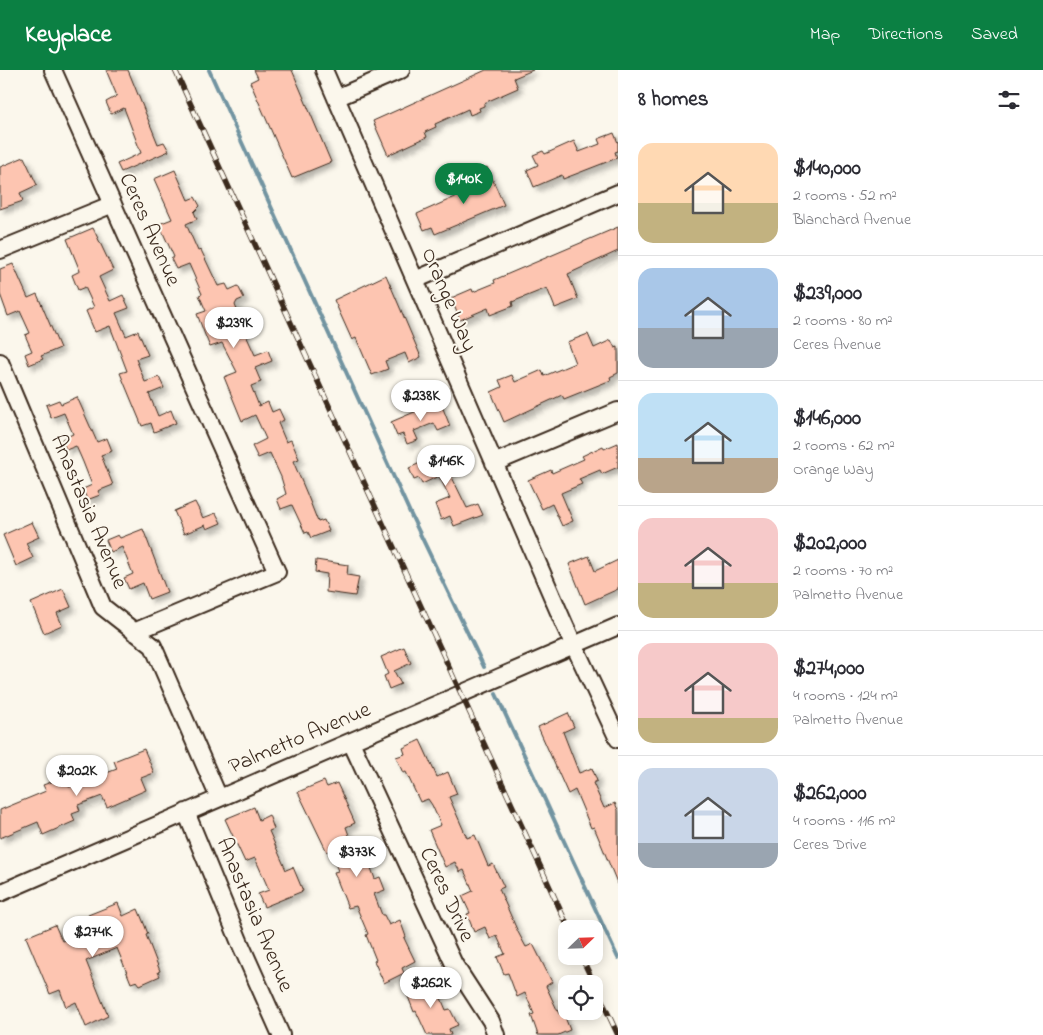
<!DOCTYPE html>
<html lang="en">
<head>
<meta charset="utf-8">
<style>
  body { margin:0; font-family:"Indie Flower",sans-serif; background:#f2f2f3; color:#2b2b33; height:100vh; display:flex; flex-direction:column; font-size:19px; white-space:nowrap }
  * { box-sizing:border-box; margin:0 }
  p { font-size:16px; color:#7c7c81 }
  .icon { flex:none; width:28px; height:28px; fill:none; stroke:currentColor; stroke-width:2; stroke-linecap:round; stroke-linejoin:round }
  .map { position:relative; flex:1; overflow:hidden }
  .sheet { display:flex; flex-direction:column; background:#fff; width:425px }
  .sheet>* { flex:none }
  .needle { width:32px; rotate:67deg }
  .fabs { position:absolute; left:558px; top:850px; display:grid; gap:10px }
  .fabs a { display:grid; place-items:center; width:45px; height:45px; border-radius:10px; background:#fff; box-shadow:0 2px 12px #0003; font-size:25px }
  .price { position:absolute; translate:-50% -42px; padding:0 11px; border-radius:18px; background:#fff; color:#222; font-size:16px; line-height:32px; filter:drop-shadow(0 1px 2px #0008) }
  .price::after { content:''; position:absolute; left:50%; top:30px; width:15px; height:11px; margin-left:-8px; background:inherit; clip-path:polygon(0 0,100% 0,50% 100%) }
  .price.active { background:#0b8043; color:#fff }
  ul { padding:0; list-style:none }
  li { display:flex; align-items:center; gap:15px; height:125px; padding:0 20px }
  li+li { border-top:1px solid #e1e1e2 }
  li span { display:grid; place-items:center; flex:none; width:140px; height:100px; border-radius:15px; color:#555 }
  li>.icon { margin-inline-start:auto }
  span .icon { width:60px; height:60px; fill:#fffc; stroke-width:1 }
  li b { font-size:21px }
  h2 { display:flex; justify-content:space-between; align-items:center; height:60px; padding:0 20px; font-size:21px }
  header { display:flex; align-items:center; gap:30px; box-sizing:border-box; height:70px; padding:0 25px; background:#0b8043; color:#fff }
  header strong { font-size:24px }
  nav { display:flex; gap:28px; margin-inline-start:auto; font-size:18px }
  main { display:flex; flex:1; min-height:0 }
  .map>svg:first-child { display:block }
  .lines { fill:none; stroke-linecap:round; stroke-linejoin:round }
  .stream { stroke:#7294a1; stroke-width:4 }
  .building { fill:#fdc5b1; stroke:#3b2a1e; filter:url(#shadow) }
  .minor-casing { stroke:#3b2a1e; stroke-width:20 }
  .minor { stroke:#fbf7ec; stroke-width:16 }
  .rail-casing { stroke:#3b2a1e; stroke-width:5.5 }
  .rail { stroke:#fbf7ec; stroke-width:4; stroke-dasharray:11; stroke-linecap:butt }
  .labels { text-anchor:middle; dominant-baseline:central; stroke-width:4; stroke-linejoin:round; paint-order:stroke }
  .street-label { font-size:22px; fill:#3b2a1e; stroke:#fbf7ec }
</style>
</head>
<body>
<header>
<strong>Keyplace</strong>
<nav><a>Map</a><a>Directions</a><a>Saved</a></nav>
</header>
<main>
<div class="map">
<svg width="618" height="965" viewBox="0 0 618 965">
  <defs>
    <filter id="shadow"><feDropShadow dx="4.5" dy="4.5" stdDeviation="2.5" flood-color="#0004"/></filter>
  </defs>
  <rect width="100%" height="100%" fill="#fbf7ec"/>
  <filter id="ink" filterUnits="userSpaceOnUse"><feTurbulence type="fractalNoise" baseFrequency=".02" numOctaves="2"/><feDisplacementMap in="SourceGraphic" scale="10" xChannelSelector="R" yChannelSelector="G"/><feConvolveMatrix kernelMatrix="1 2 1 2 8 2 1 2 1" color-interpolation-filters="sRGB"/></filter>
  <g filter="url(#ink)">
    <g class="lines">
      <path class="stream" d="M209,0L411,445L484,597
        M496,624L618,888"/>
    </g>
    <path class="building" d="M106,0H128L158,74L164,72L169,81L121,102L117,94L141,83L124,38L111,44L106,32L117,26Z
      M254,0H292L331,92L292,108L250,12L258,8Z
      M486,0H533L514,8L518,18L484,33V36L479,38L480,41L470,45L468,39L435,54L436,57L425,62L427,67L388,85L373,51Z
      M614,63L618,73V81L615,82L617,88L563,109L562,105L534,117L527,100L538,95L533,85L543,81L545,84L574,71L579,82L600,74L598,69Z
      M24,87L37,115L20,123L23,131L0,139V97Z
      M487,97L504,135L435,164L432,157L424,160L417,144L480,116L474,103Z
      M175,100L188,130L195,127L200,136L194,142L197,149L186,154L198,181L201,180L218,216L226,214L229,220L238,216L244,228L237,231L235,235L237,240L235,241L255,285L268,280L272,291L255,298L261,312L251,316L259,336L268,332L272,342L279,339L284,350L278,353L286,372L291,370L299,389L293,391L307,424L318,452L324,450L329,461L311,468L308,462L305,463L292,435L281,439L277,429L286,424L281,407L270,383L258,388L252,376L266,369L255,345L242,351L224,307L237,302L222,273L210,277L205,265L197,244L206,241L199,225L202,224L189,194L176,199L171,189L174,187L159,154L172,149L154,109Z
      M618,157V181L568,204L578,229L555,238L547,218L512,232L513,236L490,245L488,238L460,250L451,228L472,219L473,222L495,213L494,210Z
      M93,158L113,200L99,207L110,231L123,225L129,238L116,243L126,266L138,261L148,285L136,289L145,312L159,307L164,318L149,324L158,346L171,340L176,353L154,362L151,353L142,356L120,303L127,301L110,256L95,262L86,241L94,237L85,217L78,220L72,205L80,201L67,169Z
      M13,194L28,228L37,224L60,278L41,286L43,289L29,295L25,284L32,281L25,265L30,263L20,241L8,246L0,224V199Z
      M386,205L421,287L409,293L405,283L385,291L388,299L372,305L356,268L352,270L334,230Z
      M588,264L594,278L611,270L615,278L618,277V303L610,307L611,310L564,329L562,325L504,352L491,322L502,317L499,310L512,305L515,312L542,300L544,306L575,293L567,272Z
      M77,327L97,372L107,368L112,381L101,385L113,415L98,421L100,425L87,430L83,419L92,415L83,392L76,376L66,380L62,369L73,364L64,343L51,348L46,335L59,330L61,334Z
      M440,331L450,356L438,361L434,353L414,361L418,370L407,374L403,364L397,366L391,352Z
      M618,373V397L602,404L600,400L579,409L582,414L561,423L573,451L562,456L552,434L542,439L528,410L551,400L552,403L584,389L582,386L603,376L604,379Z
      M454,378L460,391L447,397L467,438L478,434L483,445L454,456L450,446L441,450L435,434L450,428L439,406L422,414L419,408L414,410L409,398Z
      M195,432L203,448L216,443L221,453L207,459L205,455L184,464L174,441Z
      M32,452L39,467L26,473L33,488L16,496L3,465Z
      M143,459L167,522L149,529L143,513L129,519L124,508L133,504L122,477L111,482L106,470L118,465L120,468Z
      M589,486L595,501L618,490V519L585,534L569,494Z
      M316,490L348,495L347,505L359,507L355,526L326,522L327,504L315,502Z
      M63,519L71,537L57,543L62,555L44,563L31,533Z
      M404,577L411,593L394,601L401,614L389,619L384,606L388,604L381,587Z
      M568,643L574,657L563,662L579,703L592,698L597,711L593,713L604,738L615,733L618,740V815L594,757L591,758L575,720L568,724L538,657Z
      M420,670L437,707L448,702L457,724L449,727L467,768L475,765L488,796L493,794L504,817L499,819L518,862L526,877L533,874L552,912L546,916L559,944L563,942L570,960L558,965H538L531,945L534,944L525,923L517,927L508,903L504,904L497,887L505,884L497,866L490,869L485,857L474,862L467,844L470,843L462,826L473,821L464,800L460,802L455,792L445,797L429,760L441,755L432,735L428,729L420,732L406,702L403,703L396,687L405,684L403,678Z
      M144,679L154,703L141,708L146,720L107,737L102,726L78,735L80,741L72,744L75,751L43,765L38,752L0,768V740L46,721L43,715L65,707L69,717L117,699L114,691Z
      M324,711L327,717L337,713L355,753L346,757L358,790L367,787L375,809L380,807L385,820L374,824L382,845H384L389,855L400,850L406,867L404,868L415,891L402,898L404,903L384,913L374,891L376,890L366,865L368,864L356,836L348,838L334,802L338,801L330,780L327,782L298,722Z
      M254,737L259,750L269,745L274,759L269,761L286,800L293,797L303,821L264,837L258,824L269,820L255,788L245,792L225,749Z
      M118,833L123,846L138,839L145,856L148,864L146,865L160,901L158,902L160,906L140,915L137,911L131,913L117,878L86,891L108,946L86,957L76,932L66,937L60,920L50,924L26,867L55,855L62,871L93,858L88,845Z
      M425,911L428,917L435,914L446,940L450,939L458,955L449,959L451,965H427L416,941L414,942L405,919Z"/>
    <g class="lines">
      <g class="minor-casing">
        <path id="minor" d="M53,0L277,502L134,562
          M324,0L565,556L618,669
          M336,28L401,0
          M0,180L113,134
          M415,210L618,123
          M0,292L103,537L153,576L219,728
          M494,393L618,341
          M351,672L454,894L491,951L496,965
          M186,742L240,873L281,965
          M0,823L618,556"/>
      </g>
      <use href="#minor" class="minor"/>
      <g class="rail-casing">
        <path id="rail" d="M175,0L569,859
          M581,886L618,965"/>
      </g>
      <use href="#rail" class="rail"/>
    </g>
  </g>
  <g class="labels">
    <g class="street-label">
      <text transform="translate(149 160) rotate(66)">Ceres Avenue</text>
      <text transform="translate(448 230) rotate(67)">Orange Way</text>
      <text transform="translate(88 442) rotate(67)">Anastasia Avenue</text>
      <text transform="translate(300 669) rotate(-23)">Palmetto Avenue</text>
      <text transform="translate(446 825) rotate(65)">Ceres Drive</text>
      <text transform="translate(254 845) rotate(67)">Anastasia Avenue</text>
    </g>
  </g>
</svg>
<div class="fabs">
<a><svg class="needle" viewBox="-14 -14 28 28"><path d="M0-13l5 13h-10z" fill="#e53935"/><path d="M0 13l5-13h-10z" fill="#7c7c81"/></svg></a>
<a><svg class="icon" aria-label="locate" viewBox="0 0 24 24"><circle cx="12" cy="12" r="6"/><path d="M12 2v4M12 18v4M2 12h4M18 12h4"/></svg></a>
</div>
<b class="price active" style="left:464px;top:135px">$140K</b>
<b class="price" style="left:234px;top:279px">$239K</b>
<b class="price" style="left:421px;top:352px">$238K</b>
<b class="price" style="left:446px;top:417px">$146K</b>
<b class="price" style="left:77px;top:727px">$202K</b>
<b class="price" style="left:357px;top:808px">$373K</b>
<b class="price" style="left:93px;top:888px">$274K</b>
<b class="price" style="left:431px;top:939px">$262K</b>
</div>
<section class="sheet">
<h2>8 homes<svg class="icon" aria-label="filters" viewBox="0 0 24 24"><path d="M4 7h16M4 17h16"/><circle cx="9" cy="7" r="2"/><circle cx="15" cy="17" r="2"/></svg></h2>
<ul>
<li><span style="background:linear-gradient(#ffd9b3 60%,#c2b280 0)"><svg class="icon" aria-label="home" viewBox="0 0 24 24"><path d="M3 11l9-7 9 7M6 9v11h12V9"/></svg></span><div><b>$140,000</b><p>2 rooms · 52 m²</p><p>Blanchard Avenue</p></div></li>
<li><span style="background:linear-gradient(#a9c7e8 60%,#9aa5b1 0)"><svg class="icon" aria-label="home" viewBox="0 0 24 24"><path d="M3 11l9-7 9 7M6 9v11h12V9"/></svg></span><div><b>$239,000</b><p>2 rooms · 80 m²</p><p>Ceres Avenue</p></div></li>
<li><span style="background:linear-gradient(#bfe0f5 65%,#b9a48a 0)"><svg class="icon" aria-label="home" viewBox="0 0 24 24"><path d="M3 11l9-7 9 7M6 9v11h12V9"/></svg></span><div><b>$146,000</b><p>2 rooms · 62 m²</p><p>Orange Way</p></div></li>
<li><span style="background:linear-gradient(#f6c9c9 65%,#c2b280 0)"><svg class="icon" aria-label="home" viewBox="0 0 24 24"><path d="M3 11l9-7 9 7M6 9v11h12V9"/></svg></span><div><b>$202,000</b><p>2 rooms · 70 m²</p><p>Palmetto Avenue</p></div></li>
<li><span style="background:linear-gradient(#f6c9c9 75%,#c2b280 0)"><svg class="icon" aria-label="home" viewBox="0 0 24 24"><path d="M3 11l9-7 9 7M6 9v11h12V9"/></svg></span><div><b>$274,000</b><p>4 rooms · 124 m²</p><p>Palmetto Avenue</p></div></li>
<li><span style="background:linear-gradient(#c9d6e8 75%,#9aa5b1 0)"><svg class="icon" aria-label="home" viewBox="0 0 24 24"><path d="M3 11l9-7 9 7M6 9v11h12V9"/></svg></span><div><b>$262,000</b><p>4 rooms · 116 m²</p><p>Ceres Drive</p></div></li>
</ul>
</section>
</main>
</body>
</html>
